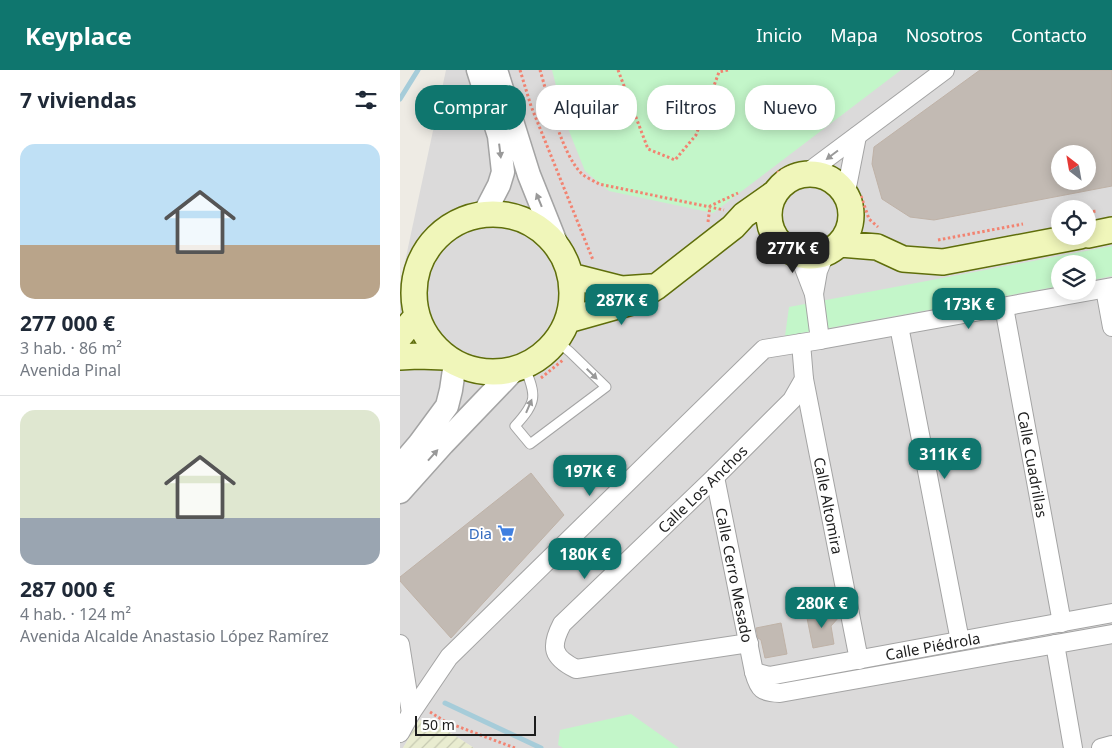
<!DOCTYPE html>
<html lang="es">
<head>
<meta charset="utf-8">
<style>
  body { margin:0; font-family:"Noto Sans",sans-serif; background:#f6f6f7; color:#1f2937; height:100vh; display:flex; flex-direction:column; font-size:19px; white-space:nowrap }
  * { box-sizing:border-box; margin:0 }
  p { font-size:16px; color:#747a83 }
  .icon { flex:none; width:28px; height:28px; fill:none; stroke:currentColor; stroke-width:2; stroke-linecap:round; stroke-linejoin:round }
  .map { position:relative; flex:1; overflow:hidden }
  .side { display:flex; flex-direction:column; background:#fff; width:400px }
  .side>* { flex:none }
  .top-card { position:absolute; left:15px; top:15px; width:475px; height:45px; display:flex; gap:10px }
  .needle { width:32px; rotate:329deg }
  .controls { position:absolute; left:651px; top:75px; display:grid; gap:10px }
  .controls a { display:grid; place-items:center; width:45px; height:45px; border-radius:50%; background:#fff; box-shadow:0 2px 12px #0003; font-size:25px }
  .scale { position:absolute; left:15px; bottom:12px; width:121px; box-sizing:border-box; padding-left:5px; border:2px solid #1d1d1d; border-top:0; font-size:14px; line-height:18px; white-space:nowrap; color:#1d1d1d; -webkit-text-stroke:4px #fff; paint-order:stroke }
  .price { position:absolute; translate:-50% -42px; padding:0 11px; border-radius:10px; background:#0f766e; color:#fff; font-size:16px; line-height:32px; filter:drop-shadow(0 1px 2px #0008) }
  .price::after { content:''; position:absolute; left:50%; top:30px; width:15px; height:11px; margin-left:-8px; background:inherit; clip-path:polygon(0 0,100% 0,50% 100%) }
  .price.current { background:#222; color:#fff }
  ul { padding:0; list-style:none }
  li { display:grid; align-content:center; gap:10px; height:265px; padding:0 20px }
  li+li { border-top:1px solid #e0e1e3 }
  li span { display:grid; place-items:center; height:155px; border-radius:15px; color:#555 }
  li>.icon { margin-inline-start:auto }
  span .icon { width:90px; height:90px; fill:#fffc; stroke-width:1 }
  li b { font-size:21px }
  h2 { display:flex; justify-content:space-between; align-items:center; height:60px; padding:0 20px; font-size:21px }
  .chip { padding:0 18px; border-radius:20px; background:#fff; box-shadow:0 2px 12px #0003; font-size:18px; line-height:45px }
  .chip.current { background:#0f766e; color:#fff }
  header { display:flex; align-items:center; gap:30px; box-sizing:border-box; height:70px; padding:0 25px; background:#0f766e; color:#fff }
  header strong { font-size:24px }
  nav { display:flex; gap:28px; margin-inline-start:auto; font-size:18px }
  main { display:flex; flex:1; min-height:0 }
  .map>svg:first-child { display:block }
  .residential { fill:#dbdada; fill-rule:evenodd }
  .farmland { fill:url(#farmland-furrows) }
  .park { fill:#c3f6c9 }
  .lines { fill:none; stroke-linecap:round; stroke-linejoin:round }
  .stream { stroke:#a6ccd9; stroke-width:5 }
  .building { fill:#c2bab3; stroke:#bfb2a7; fill-rule:evenodd }
  .service-casing { stroke:#a4a4a4; stroke-width:11 }
  .minor-casing { stroke:#a4a4a4; stroke-width:20 }
  .tertiary-casing { stroke:#a4a4a4; stroke-width:25 }
  .secondary-casing { stroke:#5f6e0b; stroke-width:28 }
  .path { stroke:#f28371; stroke-width:3; stroke-dasharray:2.5 2.5; stroke-linecap:butt }
  .service { stroke:#fff; stroke-width:9 }
  .minor { stroke:#fff; stroke-width:18 }
  .tertiary { stroke:#fff; stroke-width:22 }
  .secondary { stroke:#f0f6ba; stroke-width:25 }
  .oneway { fill:#999 }
  .labels { text-anchor:middle; dominant-baseline:central; stroke-width:4; stroke-linejoin:round; paint-order:stroke }
  .street-label { font-size:15px; fill:#1d1d1d; stroke:#fff }
  .shop-label { font-size:15px; fill:#366cbe; stroke:#fff; text-anchor:end }
</style>
</head>
<body>
<header>
<strong>Keyplace</strong>
<nav><a>Inicio</a><a>Mapa</a><a>Nosotros</a><a>Contacto</a></nav>
</header>
<main>
<section class="side">
<h2>7 viviendas<svg class="icon" aria-label="filters" viewBox="0 0 24 24"><path d="M4 7h16M4 17h16"/><circle cx="9" cy="7" r="2"/><circle cx="15" cy="17" r="2"/></svg></h2>
<ul>
<li><span style="background:linear-gradient(#bfe0f5 65%,#b9a48a 0)"><svg class="icon" aria-label="home" viewBox="0 0 24 24"><path d="M3 11l9-7 9 7M6 9v11h12V9"/></svg></span><div><b>277 000 €</b><p>3 hab. · 86 m²</p><p>Avenida Pinal</p></div></li>
<li><span style="background:linear-gradient(#dfe7d0 70%,#9aa5b1 0)"><svg class="icon" aria-label="home" viewBox="0 0 24 24"><path d="M3 11l9-7 9 7M6 9v11h12V9"/></svg></span><div><b>287 000 €</b><p>4 hab. · 124 m²</p><p>Avenida Alcalde Anastasio López Ramírez</p></div></li>
</ul>
</section>
<div class="map">
<svg width="712" height="678" viewBox="0 0 712 678">
  <defs>
    <pattern id="farmland-furrows" width="10" height="10" patternUnits="userSpaceOnUse" patternTransform="scale(1.25)"><rect width="10" height="10" fill="#e9ecd0"/><path d="M-1 1l2-2M0 10L10 0M9 11l2-2" fill="none" stroke="#c7cab2"/></pattern>
  </defs>
  <rect width="100%" height="100%" fill="#eeebe4"/>
  <path class="residential" d="M46,0H712V678H74L40,656L19,650L3,678H0V647L3,642L0,626V215ZM660,84H688V111H660ZM660,139H688V166H660ZM660,194H688V221H660Z"/>
  <path class="farmland" d="M19,650L40,656L74,678H3Z"/>
  <path class="park" d="M152,0H501L313,143L209,121L185,101L165,51Z
    M712,176V206L688,211V194H660V216L385,266L389,237Z
    M231,644L279,678H163L158,675L160,660Z"/>
  <g class="lines">
    <path class="stream" d="M0,29L18,0
      M45,633L141,678"/>
  </g>
  <path class="building" d="M580,0H712V116L534,150L510,147L482,129L472,94L474,77ZM660,84H688V111H660Z
    M131,403L164,445L51,568L0,511V507Z
    M439,542L440,546L431,556L434,574L413,578L407,548Z
    M381,553L387,584L365,588L361,570L358,568L356,558Z"/>
  <g class="lines">
    <g class="service-casing">
      <path id="service" d="M124,296C137,326 137,332 115,356L130,374L206,317L170,282L157,271"/>
    </g>
    <g class="minor-casing">
      <g id="minor">
        <path d="M407,103L545,0"/>
        <path d="M446,122L457,66"/>
        <path d="M705,219L712,257"/>
        <path d="M414,224L418,201L425,184"/>
        <path id="s1" d="M604,237L662,553"/>
        <path d="M499,256L560,571"/>
        <path d="M420,270L712,217"/>
        <path id="s2" d="M404,309L459,590"/>
        <path id="s3" d="M315,407L354,602C359,620 362,622 380,623L712,564"/>
        <path id="s4" d="M349,573L176,599C152,587 150,577 162,554L315,407L392,330L404,309L401,273"/>
        <path d="M0,574L11,643"/>
        <path d="M655,574L673,678"/>
        <path id="s5" d="M354,602L369,606L712,543"/>
        <path d="M0,663L11,643L49,587L364,279L420,270L414,224L399,185"/>
        <path d="M701,678L712,675"/>
      </g>
    </g>
    <g class="tertiary-casing">
      <path id="tertiary" d="M78,0L99,66L103,102L99,115L84,144
        M96,0L129,105L157,175
        M0,396L19,374L47,336L51,320L55,293
        M0,422L43,374L114,300"/>
    </g>
    <g class="secondary-casing">
      <path id="secondary" d="M369 145a41 41 0 1 1 82 0a41 41 0 1 1-82 0Z
        M14 223a79 79 0 1 1 158 0a79 79 0 1 1-158 0Z
        M688,165L712,160
        M440,174L477,177L503,189L543,192L680,166
        M171,206L222,219L251,217
        M168,250L232,232L256,217L315,171L333,157L344,145L375,123
        M0,266L17,246
        M0,287L18,286L45,287"/>
    </g>
    <path class="path" d="M120,0L131,36L193,190
      M140,0C148,27 162,85 182,104C187,108 194,111 199,114L324,140
      M218,0L248,79L275,90L296,65L319,2L328,0
      M377,103L392,96
      M461,126L469,149L478,157
      M688,142L697,141
      M308,152L310,136L338,123
      M538,170L623,154
      M141,308L163,290
      M30,642L46,652L115,678"/>
    <use href="#service" class="service"/>
    <use href="#minor" class="minor"/>
    <use href="#tertiary" class="tertiary"/>
    <use href="#secondary" class="secondary"/>
  </g>
  <defs><path id="oneway-solid" d="M-6-.8H1V-3.2L6.5 0L1 3.2V.8H-6Z" transform="scale(1.25)"/></defs>
  <g class="oneway">
    <use href="#oneway-solid" transform="translate(100 81) rotate(83)"/>
    <use href="#oneway-solid" transform="translate(432 85) rotate(143)"/>
    <use href="#oneway-solid" transform="translate(139 130) rotate(-112)"/>
    <use href="#oneway-solid" transform="translate(192 304) rotate(45)"/>
    <use href="#oneway-solid" transform="translate(129 336) rotate(-67)"/>
    <use href="#oneway-solid" transform="translate(33 385) rotate(-48)"/>
  </g>
  <defs>
    <g id="supermarket-bare" transform="scale(1.35)"><path d="M-6-5.5h2.5l.6 2H6L4.5 2H-2.5L-4.4-4H-6ZM-1.5 3.2a1.3 1.3 0 1 0 .1 0ZM3 3.2a1.3 1.3 0 1 0 .1 0Z" fill="#3f7fe0" stroke="#fff" stroke-width="2.5" paint-order="stroke"/></g>
  </defs>
  <g fill-rule="evenodd">
    <use href="#supermarket-bare" x="106" y="463"/>
  </g>
  <g class="labels">
    <g class="street-label">
      <text stroke="none"><textPath href="#s1" startOffset="160">Calle Cuadrillas</textPath></text>
      <text stroke="none"><textPath href="#s4" startOffset="426">Calle Los Anchos</textPath></text>
      <text stroke="none"><textPath href="#s2" startOffset="129">Calle Altomira</textPath></text>
      <text stroke="none"><textPath href="#s3" startOffset="100">Calle Cerro Mesado</textPath></text>
      <text stroke="none"><textPath href="#s5" startOffset="182">Calle Piédrola</textPath></text>
    </g>
    <g class="shop-label">
      <text x="92" y="463">Dia</text>
    </g>
  </g>
</svg>
<div class="controls">
<a><svg class="needle" viewBox="-14 -14 28 28"><path d="M0-13l5 13h-10z" fill="#e53935"/><path d="M0 13l5-13h-10z" fill="#747a83"/></svg></a>
<a><svg class="icon" aria-label="locate" viewBox="0 0 24 24"><circle cx="12" cy="12" r="6"/><path d="M12 2v4M12 18v4M2 12h4M18 12h4"/></svg></a>
<a><svg class="icon" aria-label="layers" viewBox="0 0 24 24"><path d="M12 4l9 5-9 5-9-5zM3 14l9 5 9-5"/></svg></a>
</div>
<div class="scale">50 m</div>
<b class="price current" style="left:393px;top:204px">277K €</b>
<b class="price" style="left:222px;top:256px">287K €</b>
<b class="price" style="left:569px;top:260px">173K €</b>
<b class="price" style="left:545px;top:410px">311K €</b>
<b class="price" style="left:190px;top:427px">197K €</b>
<b class="price" style="left:185px;top:510px">180K €</b>
<b class="price" style="left:422px;top:559px">280K €</b>
<div class="top-card">
<a class="chip current">Comprar</a>
<a class="chip">Alquilar</a>
<a class="chip">Filtros</a>
<a class="chip">Nuevo</a>
</div>
</div>
</main>
</body>
</html>
